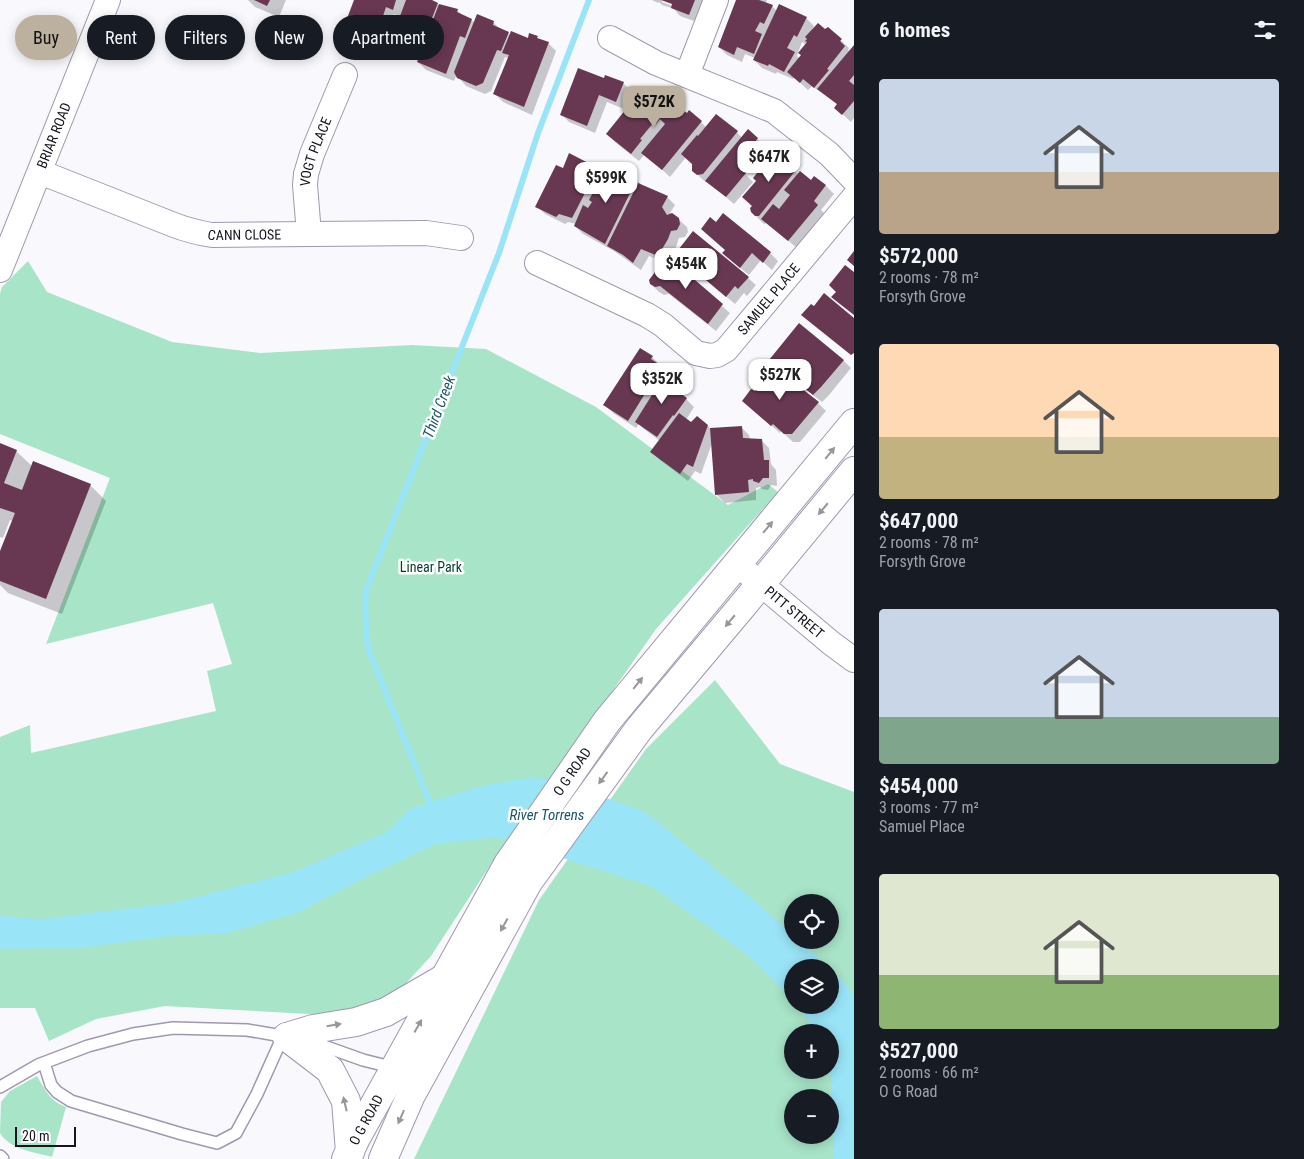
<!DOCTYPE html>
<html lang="en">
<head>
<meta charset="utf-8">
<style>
  body { margin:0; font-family:"Roboto Condensed",sans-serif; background:#242831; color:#f1f3f6; height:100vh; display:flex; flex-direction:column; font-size:19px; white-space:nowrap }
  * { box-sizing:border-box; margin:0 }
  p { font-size:16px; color:#9ea1a6 }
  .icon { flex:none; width:28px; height:28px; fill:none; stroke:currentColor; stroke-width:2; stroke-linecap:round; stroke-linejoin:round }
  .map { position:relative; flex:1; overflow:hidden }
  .side { display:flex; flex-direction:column; background:#171b24; width:450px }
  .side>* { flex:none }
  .top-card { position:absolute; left:15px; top:15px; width:475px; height:45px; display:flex; gap:10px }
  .tools { position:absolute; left:784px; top:894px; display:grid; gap:10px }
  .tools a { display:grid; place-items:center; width:55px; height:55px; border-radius:50%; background:#171b24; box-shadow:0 2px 12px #0003; font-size:25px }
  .scale { position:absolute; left:15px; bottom:12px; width:61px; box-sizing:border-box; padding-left:5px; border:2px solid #18151e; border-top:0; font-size:14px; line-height:18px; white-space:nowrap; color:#18151e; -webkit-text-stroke:4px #fff; paint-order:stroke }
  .price { position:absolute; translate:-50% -42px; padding:0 11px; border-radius:10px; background:#fff; color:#222; font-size:16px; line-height:32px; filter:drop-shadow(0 1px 2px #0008) }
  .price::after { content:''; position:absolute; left:50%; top:30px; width:15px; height:11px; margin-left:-8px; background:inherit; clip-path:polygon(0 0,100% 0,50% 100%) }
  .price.active { background:#bcb19e; color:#111 }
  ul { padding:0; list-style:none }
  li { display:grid; align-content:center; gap:10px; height:265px; padding:0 25px }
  li span { display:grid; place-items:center; height:155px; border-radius:5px; color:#555 }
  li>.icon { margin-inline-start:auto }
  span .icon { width:90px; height:90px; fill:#fffc; stroke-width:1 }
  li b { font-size:21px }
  h2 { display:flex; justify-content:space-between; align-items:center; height:60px; padding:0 25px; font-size:21px }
  .pill { padding:0 18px; border-radius:22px; background:#171b24; box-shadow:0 2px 12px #0003; font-size:18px; line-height:45px }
  .pill.active { background:#bcb19e; color:#111 }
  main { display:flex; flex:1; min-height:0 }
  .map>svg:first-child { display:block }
  .green { fill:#a8e4c8; fill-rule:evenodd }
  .water { fill:#9ae4f7 }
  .shadow { fill:#0003; fill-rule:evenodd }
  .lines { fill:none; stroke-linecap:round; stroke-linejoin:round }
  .stream { stroke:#9ae4f7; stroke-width:6 }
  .building { fill:#683852 }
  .lane-casing { stroke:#a098ae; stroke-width:14 }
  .street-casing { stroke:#a098ae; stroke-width:26 }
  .secondary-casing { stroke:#a098ae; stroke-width:30 }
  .lane { stroke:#fff; stroke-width:11 }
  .street { stroke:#fff; stroke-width:24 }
  .secondary { stroke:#fff; stroke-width:28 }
  .oneway { fill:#97969a }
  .labels { text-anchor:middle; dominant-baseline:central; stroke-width:5; stroke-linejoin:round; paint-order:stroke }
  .street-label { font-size:14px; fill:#18151e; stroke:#fff }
  .park-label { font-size:14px; fill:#053d2a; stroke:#fff }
  .water-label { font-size:15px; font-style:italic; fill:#1a5765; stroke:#fff }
</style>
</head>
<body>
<main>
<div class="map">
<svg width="854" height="1159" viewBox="0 0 854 1159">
  <rect width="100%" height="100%" fill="#f9f8fd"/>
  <path class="green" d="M28,261L47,292L172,342L260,353L412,345L486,349L596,407L728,505L768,484L778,492L656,629L495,858L431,956L399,991L360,1012L309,1014L165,1006L96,1019L49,1041L35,1008H0V737L30,725L31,753L216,711L207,671L232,664L213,603L46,644L110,478L0,434V294L2,287Z
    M715,680L780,764L854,792V1159H414L539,900L646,749ZM792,902H830V940H792ZM792,968H830V1005H792ZM792,1032H830V1070H792ZM792,1098H830V1135H792Z
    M37,1076C45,1090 51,1102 66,1107L52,1157C35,1152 10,1150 0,1133L1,1102L10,1091Z"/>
  <path class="water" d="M528,778L553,779L645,812L755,901L792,934V940H799L828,967L792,968V1001L782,989L753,960L723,937L651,886L496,837L436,844L368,876L297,913L227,933L171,936L87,947L0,949V916L42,919L173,903L259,881L291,873L387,832L411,808L485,785Z
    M830,969L847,985L854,999V1159H834L831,1077L828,1070H830V1032H817L816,1030L796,1005H830Z"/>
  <path class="shadow" d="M248,0H286L279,17L255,7Z
    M356,0H428L437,4L440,6L457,10L464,17L471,20L475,23L493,22L501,30L510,35L528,39L530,35L548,43L556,51L532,115L503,102L495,94L509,58L505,57L491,91L485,94L466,86L458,77L457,74L454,81L426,70L418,62L419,59L399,51L390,42L387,51L352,37L344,29ZM394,14L401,17L397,28L391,23Z
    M652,0H662V2L678,8V5L664,0H706L697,22L680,16L674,9L662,5L659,2L658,3Z
    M737,0H767L766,4L772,6L777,11L806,18L814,26L811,32L825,31L828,28L849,48L848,50L850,52L854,47V118L851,122L836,108L838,105L812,86L808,90L794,77L793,79L777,72L776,74L762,68L754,60L755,58L745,54L742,62L727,55L719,47ZM802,42L807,45L802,56L800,59L797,56L796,58Z
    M604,80L623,83L631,91L624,109L607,102L595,133L569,122L561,114Z
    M655,102L672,107L701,122L707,128L737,132L742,138L757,139L765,147L763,150L771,158L787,159L795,167L793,170L799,175L811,182L815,178L826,186L834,194L821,210L825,214L797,248L767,223L764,224L752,212L760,172L753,165L745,174L753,182L734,204L708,182H706L702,179L693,170L694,164L686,157L670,177L645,154L639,161L615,142L607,134Z
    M564,169H597L603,175L636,180L644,187L667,197L675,205L670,213L678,219L687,227L688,232L685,237L679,238L676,247L668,259L730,313L716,331L669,294L664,295L659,292L651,284L664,262L649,256L641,270L614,251L583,234L575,226L576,224L568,222L565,224L545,214L537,206Z
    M723,215L770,253L778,261L772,270L761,260L749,275L732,261L726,250L716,224Z
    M676,254L748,278L756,285L747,296L744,293L735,304Z
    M652,357L660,365V366L667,373L677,375L681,380H678L669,392L671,394L681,380L685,384L687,389L682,395L694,407L686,420L692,424L708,426L711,429L741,427L749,435L750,440H761L769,448L771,464L776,470L777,486L771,485L768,490L762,489L760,487L756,488V500L725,503L717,495L712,443L701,474L695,471L688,481L660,460L652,452L660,441L644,429L639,424L636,428L613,413L605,405Z
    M771,360H843L851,368L829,395L822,402L778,368Z
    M762,384L818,403L826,411L800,442H793L781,431L780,433L752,409L755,392Z
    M0,444L16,451L32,466L90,485L106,501L62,614L8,593L0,585V555L13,521L10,520L3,538L0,537Z"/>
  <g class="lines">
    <path class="stream" d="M432,808L368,648C366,629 364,610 366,590L499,253L538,133L589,0"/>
  </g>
  <path class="building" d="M254,0H270L267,6Z
    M354,0H396L393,10L386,7L383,16L389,18L378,43L343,29Z
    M406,0H432L438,3L430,23L426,21L413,53L390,43Z
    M661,0H695L689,15L671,8L672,4Z
    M736,0H759L773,5L764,24L760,22L755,31L762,34L754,54L737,47L734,55L718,47Z
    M439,4L458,9L457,12L472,19L465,38L460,36L446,74L417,62Z
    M779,4L807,17L797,37L794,35L787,48L795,52L784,72L769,64L768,66L753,60Z
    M477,14L494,21L493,25L509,32L501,51L497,50L483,83L476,86L457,78L454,72Z
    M818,23L825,29L828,27L842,39L840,41L845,46L827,69L829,70L814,88L803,79L800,83L787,72L801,55L798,53L807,42L805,41L807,39L805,37Z
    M511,31L528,38L529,33L538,36L537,38L549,42L524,107L493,94L509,55L502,53Z
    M854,45V75L849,81L854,85V101L842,115L834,108L837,104L817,89Z
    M578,68L604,78L605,75L624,82L616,102L599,95L587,126L560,115Z
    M642,89L654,100L658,95L671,105L673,103L687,113L689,110L702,121L662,170L641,153L665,124L660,119L656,124L654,122L640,139L642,140L631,154L606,134Z
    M716,114L738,131L703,174L697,175L692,171V164L681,154L697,135L698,136Z
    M748,129L758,138L755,142L766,151L754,167L744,158L738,166L746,173L726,197L705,181Z
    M777,149L788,159L786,162L796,170L759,216H755L751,212L750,208L752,206L742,197L756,181L753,178Z
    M569,153L598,168L572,218L559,214L556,217L535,207L556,165L563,168Z
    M608,164L637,179L605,244L574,226L583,205L588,208L592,202L589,200Z
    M800,171L811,180L814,176L826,185L814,201L818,205L788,241L761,219L773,204L779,209L790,195L784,190Z
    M638,183L668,196L662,207L667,215L672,213L679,218L680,224L677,230L671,231L668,239L658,256L641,249L633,263L623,255L607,246Z
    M723,213L771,252L763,263L752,253L740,268L722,253L725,250L701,229L710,217L716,222Z
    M693,231L749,277L738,289L735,286L726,297L675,254Z
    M854,251V266L847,260Z
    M667,256L723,304L708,324L660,286L655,287L650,284L649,280Z
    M845,265L854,272V315L831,297L836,292L829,285Z
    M824,293L854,318V353L851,355L801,315L811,304L814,306Z
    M799,323L844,360L821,387L813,395L769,360Z
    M640,348L653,356L651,359L663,367L653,385L651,384L628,421L603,405Z
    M768,362L819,402L792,434H784L773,424L771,426L742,401L751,389L755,391L761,384L756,380L762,372L761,370Z
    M667,371L669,372H674L677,375L678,379L680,380L673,388L687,398L674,416L673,415L657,437L635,422Z
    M679,413L691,422L697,416L708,425L693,467L687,464L680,474L650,452Z
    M742,426L743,438L762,439L764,460H769V478H763L759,483L753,481V479L748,480L749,492L715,495L710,428Z
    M0,443L17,450L4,483L22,490L33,461L91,484L46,599L0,581V551L15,513L0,508Z"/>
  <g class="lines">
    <g class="lane-casing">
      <path id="lane" d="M307,1040L363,1060L395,1068
        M44,1063L51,1085L57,1092L71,1101L182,1134L217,1143L236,1133L257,1094L283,1036
        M0,1087L38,1065L88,1046L133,1034L173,1028L247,1030L288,1037
        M0,1156L3,1159"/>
    </g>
    <g class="street-casing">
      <g id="street">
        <path d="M610,38L656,63L774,111L829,154L854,180"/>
        <path d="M687,75L716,0"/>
        <path id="s1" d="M40,172L174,225C187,230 199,233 212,235L426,233L461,238"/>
        <path id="s2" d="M309,234L305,185L306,174L312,154L345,75"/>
        <path id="s3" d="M537,263L647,315L663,325L696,353L710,356L717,355L726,350L854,197"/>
        <path id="s4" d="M0,270L108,0"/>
        <path id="s5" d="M737,564L831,643L854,660"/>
      </g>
    </g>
    <g class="secondary-casing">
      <g id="secondary">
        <path d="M287,1037L313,1029L356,1022L386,1012L443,979"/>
        <path d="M287,1037L330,1070L346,1101L350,1152"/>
        <path id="s6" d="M346,1159L356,1138L508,864L607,721L854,423"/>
        <path d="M383,1159L411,1095L528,882L639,729L744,604L854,471"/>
      </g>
    </g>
    <use href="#lane" class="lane"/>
    <use href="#street" class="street"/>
    <use href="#secondary" class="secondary"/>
  </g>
  <defs><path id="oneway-solid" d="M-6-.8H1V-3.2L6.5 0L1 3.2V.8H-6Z" transform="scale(1.25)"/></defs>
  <g class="oneway">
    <use href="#oneway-solid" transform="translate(830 453) rotate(-51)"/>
    <use href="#oneway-solid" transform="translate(823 509) rotate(130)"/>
    <use href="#oneway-solid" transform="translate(768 527) rotate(-50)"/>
    <use href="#oneway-solid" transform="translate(730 621) rotate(130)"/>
    <use href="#oneway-solid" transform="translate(638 683) rotate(-51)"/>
    <use href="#oneway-solid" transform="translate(603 778) rotate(126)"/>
    <use href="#oneway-solid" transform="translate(504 925) rotate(119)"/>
    <use href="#oneway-solid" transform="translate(334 1025) rotate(-9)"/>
    <use href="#oneway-solid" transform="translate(418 1026) rotate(-61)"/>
    <use href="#oneway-solid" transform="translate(345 1104) rotate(-103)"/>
    <use href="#oneway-solid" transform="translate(401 1117) rotate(114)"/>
  </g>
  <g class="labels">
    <g class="street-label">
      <text stroke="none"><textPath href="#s4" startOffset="145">BRIAR ROAD</textPath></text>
      <text stroke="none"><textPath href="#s2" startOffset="84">VOGT PLACE</textPath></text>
      <text stroke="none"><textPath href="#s1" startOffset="216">CANN CLOSE</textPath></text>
      <text stroke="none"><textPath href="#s3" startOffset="282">SAMUEL PLACE</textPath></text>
      <text stroke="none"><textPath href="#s5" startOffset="75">PITT STREET</textPath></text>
      <text stroke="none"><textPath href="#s6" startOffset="449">O G ROAD</textPath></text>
      <text stroke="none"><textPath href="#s6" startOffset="44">O G ROAD</textPath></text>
    </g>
    <g class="park-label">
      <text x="431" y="567">Linear Park</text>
    </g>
    <g class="water-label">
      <text transform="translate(439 407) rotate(-69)">Third Creek</text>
      <text x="547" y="815">River Torrens</text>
    </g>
  </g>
</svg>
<div class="tools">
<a><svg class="icon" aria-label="locate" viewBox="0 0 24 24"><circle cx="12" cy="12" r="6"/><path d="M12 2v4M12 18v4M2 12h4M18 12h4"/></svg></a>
<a><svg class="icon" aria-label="layers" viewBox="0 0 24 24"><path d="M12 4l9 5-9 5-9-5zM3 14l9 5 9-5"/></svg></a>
<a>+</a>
<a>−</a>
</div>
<div class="scale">20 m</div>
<b class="price active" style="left:654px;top:128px">$572K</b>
<b class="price" style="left:769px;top:183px">$647K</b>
<b class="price" style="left:606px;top:204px">$599K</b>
<b class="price" style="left:686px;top:290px">$454K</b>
<b class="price" style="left:780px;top:401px">$527K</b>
<b class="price" style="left:662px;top:405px">$352K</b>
<div class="top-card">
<a class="pill active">Buy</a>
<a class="pill">Rent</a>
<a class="pill">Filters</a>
<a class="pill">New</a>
<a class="pill">Apartment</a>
</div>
</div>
<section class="side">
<h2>6 homes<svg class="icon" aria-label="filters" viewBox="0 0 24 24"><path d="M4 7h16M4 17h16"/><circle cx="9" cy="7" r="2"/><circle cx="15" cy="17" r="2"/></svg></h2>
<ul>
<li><span style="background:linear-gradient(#c9d6e8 60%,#b9a48a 0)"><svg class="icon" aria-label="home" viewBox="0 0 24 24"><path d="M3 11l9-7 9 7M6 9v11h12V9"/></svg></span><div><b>$572,000</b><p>2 rooms · 78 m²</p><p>Forsyth Grove</p></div></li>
<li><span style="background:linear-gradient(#ffd9b3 60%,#c2b280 0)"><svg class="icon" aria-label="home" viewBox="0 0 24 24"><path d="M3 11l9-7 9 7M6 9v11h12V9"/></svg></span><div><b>$647,000</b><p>2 rooms · 78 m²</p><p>Forsyth Grove</p></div></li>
<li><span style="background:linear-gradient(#c9d6e8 70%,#7fa58c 0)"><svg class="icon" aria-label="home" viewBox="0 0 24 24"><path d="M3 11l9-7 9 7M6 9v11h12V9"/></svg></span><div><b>$454,000</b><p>3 rooms · 77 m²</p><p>Samuel Place</p></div></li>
<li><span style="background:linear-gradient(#dfe7d0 65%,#8fb573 0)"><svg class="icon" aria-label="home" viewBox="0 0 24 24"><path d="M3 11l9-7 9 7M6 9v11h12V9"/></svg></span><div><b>$527,000</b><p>2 rooms · 66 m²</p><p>O G Road</p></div></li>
</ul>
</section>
</main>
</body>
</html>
